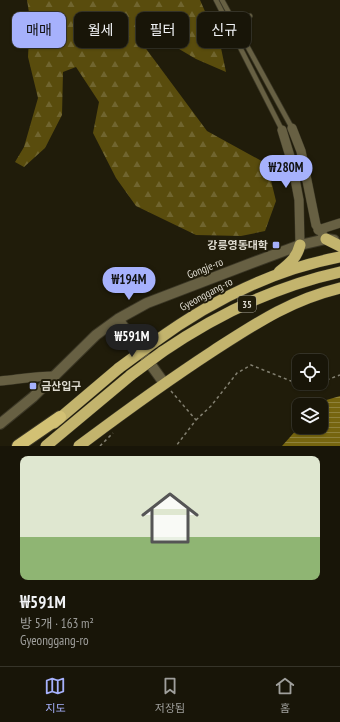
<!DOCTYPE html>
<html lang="ko">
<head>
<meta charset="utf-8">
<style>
  body { margin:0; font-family:"PT Sans Narrow","Noto Sans KR",sans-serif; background:#211e12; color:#f1f3f6; height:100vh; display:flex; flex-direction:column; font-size:15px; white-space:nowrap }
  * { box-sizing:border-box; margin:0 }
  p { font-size:13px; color:#9f9f9c }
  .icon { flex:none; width:22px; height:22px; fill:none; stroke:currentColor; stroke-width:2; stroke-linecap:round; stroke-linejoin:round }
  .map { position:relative; height:446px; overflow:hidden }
  .panel { display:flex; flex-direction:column; background:#181508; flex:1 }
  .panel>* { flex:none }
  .hud { position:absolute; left:12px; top:12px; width:316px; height:36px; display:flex; gap:8px }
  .buttons { position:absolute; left:292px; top:354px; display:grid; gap:8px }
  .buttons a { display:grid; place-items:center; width:36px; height:36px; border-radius:8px; background:#181508; box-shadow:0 1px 3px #0004,0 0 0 1px #363429; font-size:20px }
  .price { position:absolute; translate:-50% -34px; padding:0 9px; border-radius:14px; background:#a6b1fc; color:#111; font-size:13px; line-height:26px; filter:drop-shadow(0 1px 2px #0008) }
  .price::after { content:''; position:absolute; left:50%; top:24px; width:12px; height:9px; margin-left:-6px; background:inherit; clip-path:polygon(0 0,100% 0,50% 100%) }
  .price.selected { background:#222; color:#fff }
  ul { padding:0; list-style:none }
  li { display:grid; align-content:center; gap:8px; height:212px; padding:0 20px }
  li span { display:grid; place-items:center; height:124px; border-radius:8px; color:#555 }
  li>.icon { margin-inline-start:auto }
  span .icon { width:72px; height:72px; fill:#fffc; stroke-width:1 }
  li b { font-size:17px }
  .tag { padding:0 14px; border-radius:8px; background:#181508; box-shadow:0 1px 3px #0004,0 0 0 1px #363429; font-size:14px; line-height:36px }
  .tag.selected { background:#a6b1fc; color:#111 }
  .tabs { display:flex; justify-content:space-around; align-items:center; height:56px; border-top:1px solid #363429; background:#181508; font-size:11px; color:#9f9f9c }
  .tabs a { display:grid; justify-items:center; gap:2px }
  .tabs .selected { color:#a6b1fc }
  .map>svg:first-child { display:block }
  .forest { fill:url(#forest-firs) }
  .water { fill:url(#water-rules) }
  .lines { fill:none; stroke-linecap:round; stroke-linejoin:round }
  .service-casing { stroke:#3b3726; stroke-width:6 }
  .minor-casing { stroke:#3b3726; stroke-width:10 }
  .tertiary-casing { stroke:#3b3726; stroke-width:12 }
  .trunk-casing { stroke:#3b3726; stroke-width:12 }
  .motorway-casing { stroke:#3b3726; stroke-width:14 }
  .path { stroke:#838071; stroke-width:1.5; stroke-dasharray:3 3; stroke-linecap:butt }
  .service { stroke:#676043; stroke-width:4.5 }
  .minor { stroke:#676043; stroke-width:9 }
  .tertiary { stroke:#676043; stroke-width:10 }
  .trunk { stroke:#c3b46d; stroke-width:11 }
  .motorway { stroke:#d2c174; stroke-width:12 }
  .trunk-bridge-casing { stroke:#3b3726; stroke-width:12; stroke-linecap:butt }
  .trunk-bridge { stroke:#c3b46d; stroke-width:11 }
  .poi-dot { fill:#a6b1fc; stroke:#201c0a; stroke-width:1.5 }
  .labels { text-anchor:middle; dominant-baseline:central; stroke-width:4; stroke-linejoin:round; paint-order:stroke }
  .shield { fill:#201c0a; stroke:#a5a295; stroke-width:1 }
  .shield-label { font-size:10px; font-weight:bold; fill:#dedbd0 }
  .poi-label { font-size:11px; font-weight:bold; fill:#dedbd0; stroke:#201c0a; text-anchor:end }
  .street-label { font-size:11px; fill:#dedbd0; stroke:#201c0a }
</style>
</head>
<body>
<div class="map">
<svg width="340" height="446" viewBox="0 0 340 446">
  <defs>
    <pattern id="forest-firs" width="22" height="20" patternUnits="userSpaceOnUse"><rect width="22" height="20" fill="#594c0d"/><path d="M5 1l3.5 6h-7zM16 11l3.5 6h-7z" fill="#70652f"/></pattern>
    <pattern id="water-rules" width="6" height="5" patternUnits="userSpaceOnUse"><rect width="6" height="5" fill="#76650f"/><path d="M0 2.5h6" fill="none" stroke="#8f823c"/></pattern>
  </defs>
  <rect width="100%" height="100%" fill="#201c0a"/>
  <path class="forest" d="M27,0H200L221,48L226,72L196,59L157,36L144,46L207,131L267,164L276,201L265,231L241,236L196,235L136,206L116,178L93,133L99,102L76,67L63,72L62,115L45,148L24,167L15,162L24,147L38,98L28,57L30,19Z"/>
  <path class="water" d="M340,396V446H282L299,427H321V405H319L323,401Z"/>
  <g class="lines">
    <g class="service-casing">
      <path id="service" d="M216,0L282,130
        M222,0L292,128
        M232,25L250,16"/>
    </g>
    <g class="minor-casing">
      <path id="minor" d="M292,128L301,151L316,225L326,239
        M282,130L292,163L299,200L300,245
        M318,230L340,223
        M0,381C20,379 35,376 55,376"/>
    </g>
    <g class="tertiary-casing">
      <path id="tertiary" d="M118,319L164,383
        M0,424L33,397L96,335L118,319L147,303L249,264L300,245L326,239L334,240"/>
    </g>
    <g class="trunk-casing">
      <path id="trunk" d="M326,239L340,246
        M279,272C289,264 297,258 300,245
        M153,343C209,302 272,270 340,257
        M162,352C216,315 276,286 340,272
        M54,423L119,368
        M46,446L131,375
        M79,446C123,413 167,381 213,351C255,324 290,300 340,288"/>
    </g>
    <g class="motorway-casing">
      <path id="motorway" d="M18,446L60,417"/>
    </g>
    <path class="path" d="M321,382L340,375
      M171,391L196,420L176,446
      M196,420L211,406L237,373L251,365L291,381L313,383
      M100,446L113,433"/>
    <use href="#service" class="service"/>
    <use href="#minor" class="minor"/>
    <use href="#tertiary" class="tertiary"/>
    <use href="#trunk" class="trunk"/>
    <use href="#motorway" class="motorway"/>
    <g class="trunk-bridge-casing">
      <path id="trunk-bridge" d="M119,368L153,343
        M131,375L162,352"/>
    </g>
    <use href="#trunk-bridge" class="trunk-bridge"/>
  </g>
  <g class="poi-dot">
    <rect x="272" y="241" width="8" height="8" rx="2"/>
    <rect x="29" y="382" width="8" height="8" rx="2"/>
  </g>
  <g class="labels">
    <rect class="shield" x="238" y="296" width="18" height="16" rx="3"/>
    <g class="shield-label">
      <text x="247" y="304">35</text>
    </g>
    <g class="poi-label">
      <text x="268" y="245">강릉영동대학</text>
      <text x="41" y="386" text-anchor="start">금산입구</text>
    </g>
    <g class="street-label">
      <text transform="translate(205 268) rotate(-22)">Gongje-ro</text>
      <text transform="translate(206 294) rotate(-28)">Gyeonggang-ro</text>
    </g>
  </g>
</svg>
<div class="buttons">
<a><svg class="icon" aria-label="locate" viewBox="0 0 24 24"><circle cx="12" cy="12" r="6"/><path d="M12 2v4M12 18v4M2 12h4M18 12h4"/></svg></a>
<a><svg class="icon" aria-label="layers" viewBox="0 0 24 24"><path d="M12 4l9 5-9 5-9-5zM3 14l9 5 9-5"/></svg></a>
</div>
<b class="price" style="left:286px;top:189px">₩280M</b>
<b class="price" style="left:129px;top:301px">₩194M</b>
<b class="price selected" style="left:132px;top:358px">₩591M</b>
<div class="hud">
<a class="tag selected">매매</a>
<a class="tag">월세</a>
<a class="tag">필터</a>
<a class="tag">신규</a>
</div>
</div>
<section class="panel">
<ul>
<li><span style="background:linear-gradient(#dfe7d0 65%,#8fb573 0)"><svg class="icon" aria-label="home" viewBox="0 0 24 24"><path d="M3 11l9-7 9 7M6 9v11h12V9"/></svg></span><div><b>₩591M</b><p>방 5개 · 163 m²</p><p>Gyeonggang-ro</p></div></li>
</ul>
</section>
<nav class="tabs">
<a class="selected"><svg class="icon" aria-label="map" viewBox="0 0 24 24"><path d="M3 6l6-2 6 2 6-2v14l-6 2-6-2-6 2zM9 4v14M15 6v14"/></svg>지도</a>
<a><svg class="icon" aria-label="saved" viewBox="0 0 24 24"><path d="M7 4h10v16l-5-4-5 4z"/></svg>저장됨</a>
<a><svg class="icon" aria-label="home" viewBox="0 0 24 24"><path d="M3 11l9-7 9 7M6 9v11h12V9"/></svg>홈</a>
</nav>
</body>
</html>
